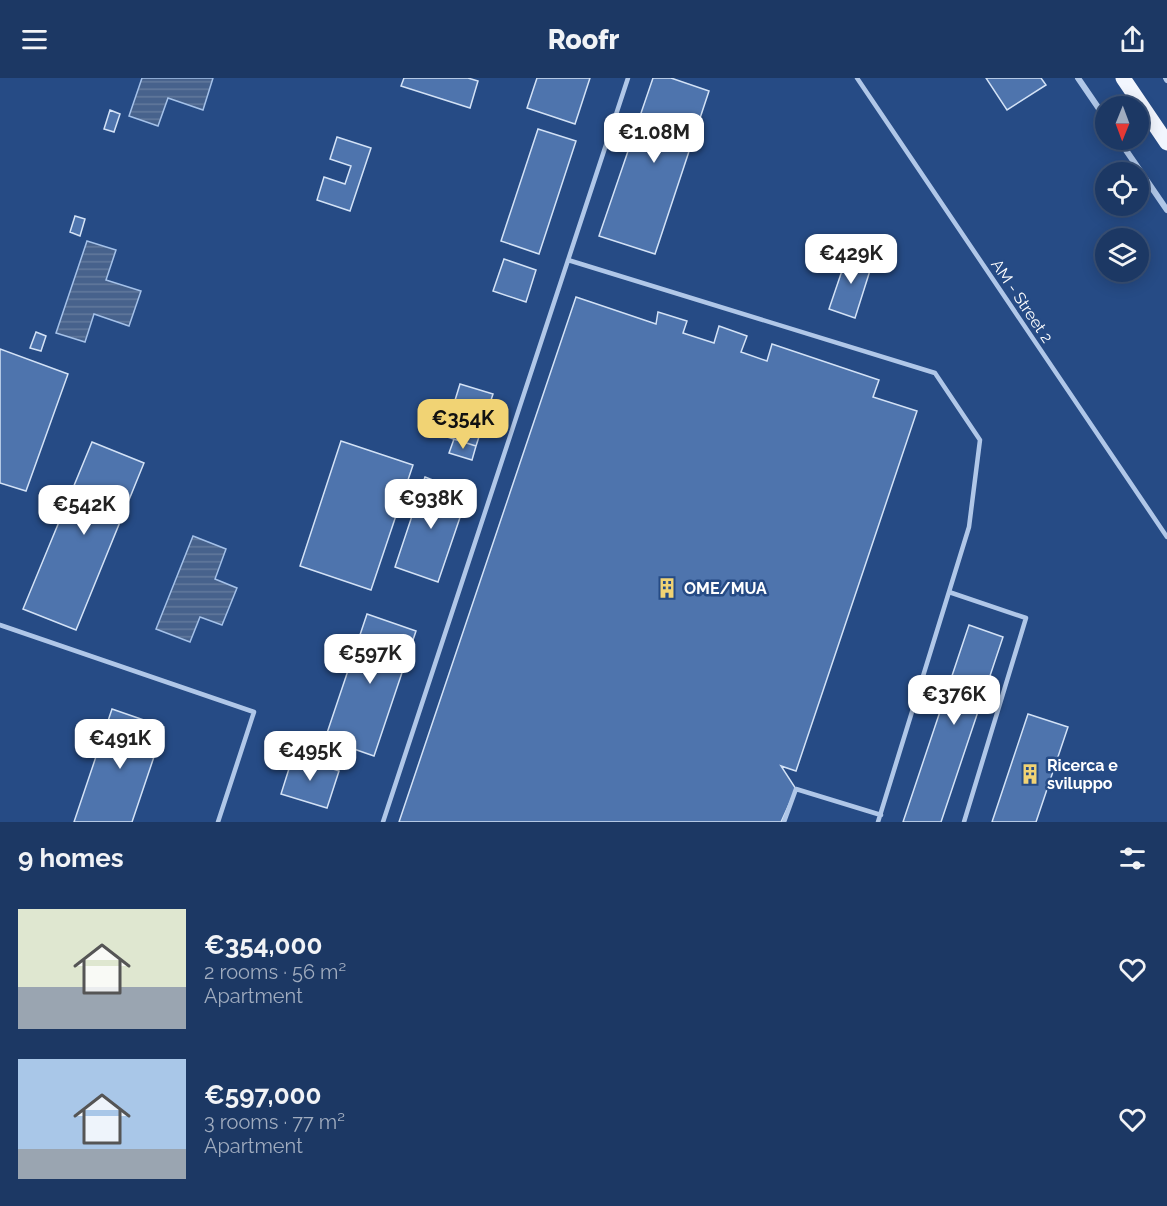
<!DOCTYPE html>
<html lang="en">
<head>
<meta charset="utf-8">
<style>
  body { margin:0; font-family:Raleway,sans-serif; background:#29436d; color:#f1f3f6; height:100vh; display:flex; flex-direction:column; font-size:22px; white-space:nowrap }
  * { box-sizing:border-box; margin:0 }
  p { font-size:20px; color:#a0acbf }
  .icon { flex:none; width:33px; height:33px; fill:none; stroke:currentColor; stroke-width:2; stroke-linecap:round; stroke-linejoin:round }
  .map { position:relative; height:744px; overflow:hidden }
  .panel { display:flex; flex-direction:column; background:#1c3864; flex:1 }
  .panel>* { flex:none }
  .needle { width:39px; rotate:181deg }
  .controls { position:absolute; left:1095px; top:18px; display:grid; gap:12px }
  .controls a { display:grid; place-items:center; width:54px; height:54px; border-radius:50%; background:#1c3864; box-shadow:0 3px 15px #0003,0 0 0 2px #3a5278; font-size:30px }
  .price { position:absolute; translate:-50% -51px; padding:0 14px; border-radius:12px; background:#fff; color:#222; font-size:20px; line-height:39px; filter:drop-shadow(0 2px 3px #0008) }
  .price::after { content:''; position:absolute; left:50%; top:36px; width:18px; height:14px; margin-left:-9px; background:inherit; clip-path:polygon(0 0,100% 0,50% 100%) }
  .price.current { background:#f1d374; color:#111 }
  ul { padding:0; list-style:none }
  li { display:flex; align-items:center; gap:18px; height:150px; padding:0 18px }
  li span { display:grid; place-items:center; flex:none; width:168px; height:120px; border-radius:0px; color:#555 }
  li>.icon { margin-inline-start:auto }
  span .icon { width:72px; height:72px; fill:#fffc; stroke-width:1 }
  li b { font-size:26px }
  h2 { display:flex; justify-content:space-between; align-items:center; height:72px; padding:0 18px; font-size:26px }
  header { display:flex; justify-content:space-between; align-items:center; height:78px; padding:0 18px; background:#1c3864; font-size:27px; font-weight:800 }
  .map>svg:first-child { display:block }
  .water { fill:url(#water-rules); stroke:#a4c1e9; stroke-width:1.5 }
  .building { fill:#4e74ad; stroke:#d3e2f6; stroke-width:1.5 }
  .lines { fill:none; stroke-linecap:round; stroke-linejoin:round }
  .service { stroke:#b0c7e8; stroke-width:4.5 }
  .minor { stroke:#b0c7e8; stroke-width:6 }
  .primary { stroke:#f2f6fe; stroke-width:15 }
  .labels { text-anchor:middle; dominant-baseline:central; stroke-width:5; stroke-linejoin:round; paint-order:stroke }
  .street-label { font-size:16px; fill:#fff; stroke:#264b85 }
  .poi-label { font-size:16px; font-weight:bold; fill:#fff; stroke:#264b85; text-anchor:start }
</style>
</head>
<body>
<header><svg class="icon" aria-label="menu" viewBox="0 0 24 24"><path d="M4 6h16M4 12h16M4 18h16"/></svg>Roofr<svg class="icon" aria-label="share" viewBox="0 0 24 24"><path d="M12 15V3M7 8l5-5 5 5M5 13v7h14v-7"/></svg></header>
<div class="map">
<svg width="1167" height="744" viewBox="0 0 1167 744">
  <defs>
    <pattern id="water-rules" width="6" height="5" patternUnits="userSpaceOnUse" patternTransform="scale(1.5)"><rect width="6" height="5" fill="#47628c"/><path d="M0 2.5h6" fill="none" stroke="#637a9d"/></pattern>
  </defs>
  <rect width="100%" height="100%" fill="#264b85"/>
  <path class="water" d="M142,0H213L203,32L168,20L158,48L129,38Z
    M87,163L116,172L106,202L141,213L129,248L94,236L85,264L56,255Z
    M193,458L226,471L215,501L237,510L222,547L200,539L190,564L156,551Z"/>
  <path class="building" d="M404,0H468L478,3L470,30L401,8Z
    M537,0H590L575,46L527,30Z
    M653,0H671L709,13L655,176L599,158Z
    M986,0H1041L1046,7L1007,32Z
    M110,32L120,36L114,54L104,51Z
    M538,51L576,63L539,176L501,163Z
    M337,59L371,70L350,133L317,122L324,99L345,106L351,88L330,81Z
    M75,138L85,141L80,158L70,154Z
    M848,175L873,183L855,240L829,231Z
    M504,181L536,192L526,224L493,213Z
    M576,219L656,246L658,234L687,243L683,255L714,265L719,248L747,258L741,274L767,283L772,266L879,302L873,319L917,333L796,693L781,688L796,711L781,744H399Z
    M36,254L46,258L41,273L30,270Z
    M0,271L68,296L26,413L0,405Z
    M460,306L493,316L476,368L444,358Z
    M454,361L476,368L472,382L449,375Z
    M341,363L413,387L371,512L300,488Z
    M92,364L144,385L76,552L23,531Z
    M425,399L468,416L438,504L395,489Z
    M367,536L416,553L374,678L325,661Z
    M969,547L1003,559L941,744H903Z
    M112,631L164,649L132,744H74Z
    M1028,636L1068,649L1036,744H992Z
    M293,678L339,693L327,730L281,716Z"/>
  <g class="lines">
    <path class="service" d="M857,0L1167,459
      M568,182L935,295L980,362L969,449L878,744
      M949,514L1026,540L964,744
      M0,547L254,634L218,744
      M383,744L628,0
      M784,744L796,711L881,737"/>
    <path class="minor" d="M1078,0L1106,41
      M1166,0L1167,2
      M1119,62L1167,132"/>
    <path class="primary" d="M1123,0L1167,65"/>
  </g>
  <defs>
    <g id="building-bare" transform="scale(1.62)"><path d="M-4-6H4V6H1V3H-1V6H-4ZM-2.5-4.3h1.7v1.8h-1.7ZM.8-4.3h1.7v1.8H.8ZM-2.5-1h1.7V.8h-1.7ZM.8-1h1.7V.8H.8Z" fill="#f1d374" stroke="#264b85" stroke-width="2.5" paint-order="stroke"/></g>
  </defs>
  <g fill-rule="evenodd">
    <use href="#building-bare" x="667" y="510"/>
    <use href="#building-bare" x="1030" y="696"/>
  </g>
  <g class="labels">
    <g class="street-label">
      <text transform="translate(1022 223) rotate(56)">AM - Street 2</text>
    </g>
    <g class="poi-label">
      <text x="684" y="510">OME/MUA</text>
      <text x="1047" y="687">Ricerca e<tspan x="1047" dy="18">sviluppo</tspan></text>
    </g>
  </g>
</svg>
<div class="controls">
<a><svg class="needle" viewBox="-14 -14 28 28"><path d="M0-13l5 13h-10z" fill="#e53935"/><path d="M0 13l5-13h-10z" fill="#a0acbf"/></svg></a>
<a><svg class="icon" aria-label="locate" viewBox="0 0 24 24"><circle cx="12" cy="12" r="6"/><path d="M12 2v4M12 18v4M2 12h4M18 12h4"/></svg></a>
<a><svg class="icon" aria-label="layers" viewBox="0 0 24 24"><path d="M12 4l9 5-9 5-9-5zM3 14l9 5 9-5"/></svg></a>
</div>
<b class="price" style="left:654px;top:86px">€1.08M</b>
<b class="price" style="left:851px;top:207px">€429K</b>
<b class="price current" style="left:463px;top:372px">€354K</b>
<b class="price" style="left:431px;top:452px">€938K</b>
<b class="price" style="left:84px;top:458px">€542K</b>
<b class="price" style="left:370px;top:607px">€597K</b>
<b class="price" style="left:954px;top:648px">€376K</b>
<b class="price" style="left:120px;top:692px">€491K</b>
<b class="price" style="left:310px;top:704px">€495K</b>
</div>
<section class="panel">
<h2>9 homes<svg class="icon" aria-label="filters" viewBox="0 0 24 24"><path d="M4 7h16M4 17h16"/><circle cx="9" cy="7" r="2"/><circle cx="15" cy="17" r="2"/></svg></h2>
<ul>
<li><span style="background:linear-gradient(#dfe7d0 65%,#9aa5b1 0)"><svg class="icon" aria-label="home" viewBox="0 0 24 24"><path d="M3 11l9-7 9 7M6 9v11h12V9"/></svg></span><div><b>€354,000</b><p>2 rooms · 56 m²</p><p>Apartment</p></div><svg class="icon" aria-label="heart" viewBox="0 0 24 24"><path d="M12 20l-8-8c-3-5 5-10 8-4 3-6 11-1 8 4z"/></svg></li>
<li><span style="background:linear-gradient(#a9c7e8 75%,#9aa5b1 0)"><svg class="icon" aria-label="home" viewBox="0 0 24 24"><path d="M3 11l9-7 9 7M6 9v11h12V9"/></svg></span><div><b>€597,000</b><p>3 rooms · 77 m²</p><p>Apartment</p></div><svg class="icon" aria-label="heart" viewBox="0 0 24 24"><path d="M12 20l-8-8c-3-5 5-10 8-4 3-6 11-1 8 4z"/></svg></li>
</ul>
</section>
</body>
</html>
